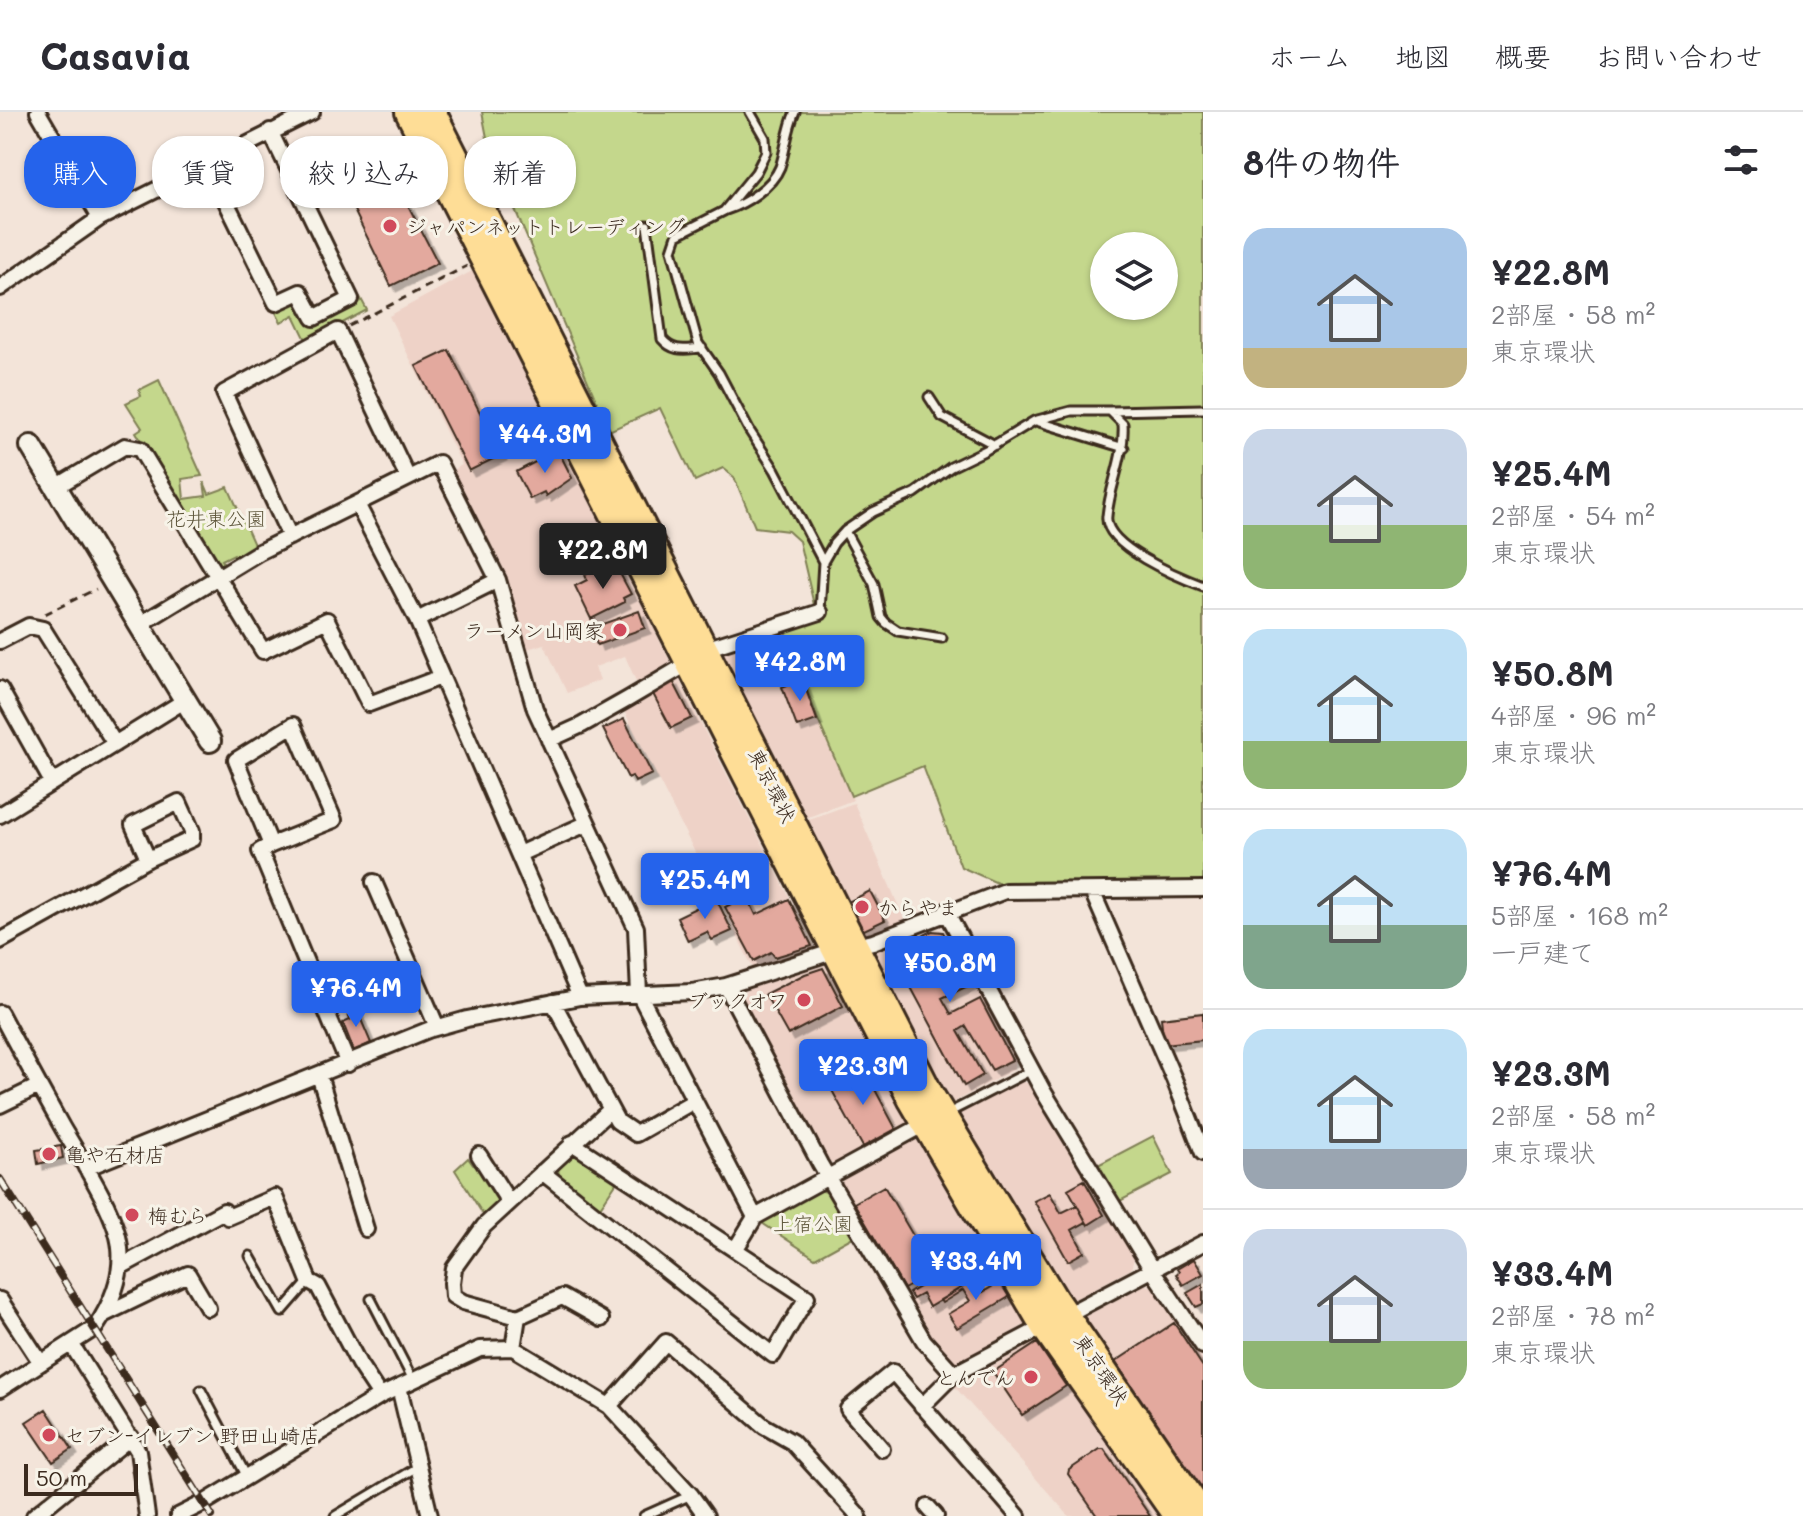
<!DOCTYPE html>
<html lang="ja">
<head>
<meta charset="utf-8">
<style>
  body { margin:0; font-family:Mali,"Klee One",sans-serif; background:#f2f2f3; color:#2b2b33; height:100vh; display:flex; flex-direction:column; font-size:30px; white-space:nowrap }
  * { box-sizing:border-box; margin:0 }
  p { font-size:26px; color:#7c7c81 }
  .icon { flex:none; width:44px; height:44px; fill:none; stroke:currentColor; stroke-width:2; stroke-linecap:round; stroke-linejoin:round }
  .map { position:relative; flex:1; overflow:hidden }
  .drawer { display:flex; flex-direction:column; background:#fff; width:600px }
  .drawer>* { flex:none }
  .banner { position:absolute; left:24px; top:24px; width:760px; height:72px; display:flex; gap:16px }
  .fabs { position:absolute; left:1090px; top:120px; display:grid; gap:16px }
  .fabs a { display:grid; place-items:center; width:88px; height:88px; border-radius:50%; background:#fff; box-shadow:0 2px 6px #0004; font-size:40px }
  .scale { position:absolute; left:24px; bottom:20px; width:114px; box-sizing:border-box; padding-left:8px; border:4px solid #3b2a1e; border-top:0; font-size:22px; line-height:28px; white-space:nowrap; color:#3b2a1e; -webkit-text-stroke:6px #f7f3e8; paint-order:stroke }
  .price { position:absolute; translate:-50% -68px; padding:0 18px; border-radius:8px; background:#2563eb; color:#fff; font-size:26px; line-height:52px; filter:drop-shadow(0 2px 4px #0008) }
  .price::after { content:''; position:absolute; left:50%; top:48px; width:24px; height:18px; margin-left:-12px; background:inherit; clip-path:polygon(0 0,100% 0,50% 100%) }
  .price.active { background:#222; color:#fff }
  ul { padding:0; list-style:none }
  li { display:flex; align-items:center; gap:24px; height:200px; padding:0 40px }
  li+li { border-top:2px solid #e1e1e2 }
  li span { display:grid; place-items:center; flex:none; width:224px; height:160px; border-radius:24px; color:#555 }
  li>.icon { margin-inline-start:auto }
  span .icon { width:96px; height:96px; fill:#fffc; stroke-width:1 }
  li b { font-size:34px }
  h2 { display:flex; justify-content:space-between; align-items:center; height:96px; padding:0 40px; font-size:34px }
  .chip { padding:0 28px; border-radius:32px; background:#fff; box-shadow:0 2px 6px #0004; font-size:28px; line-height:72px }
  .chip.active { background:#2563eb; color:#fff }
  header { display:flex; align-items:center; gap:48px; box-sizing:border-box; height:112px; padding:0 40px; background:#fff; border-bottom:2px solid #e1e1e2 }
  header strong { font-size:38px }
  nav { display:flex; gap:44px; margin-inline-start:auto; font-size:28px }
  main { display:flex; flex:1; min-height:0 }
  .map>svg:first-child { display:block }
  .built { fill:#eed2c7 }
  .green { fill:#c4d78c; stroke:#808055; stroke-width:2; fill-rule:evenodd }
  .building { fill:#e3a99e; stroke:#3b2a1e; stroke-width:2; filter:url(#shadow) }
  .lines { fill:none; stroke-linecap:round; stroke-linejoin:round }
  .lane-casing { stroke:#3b2a1e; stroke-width:13 }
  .street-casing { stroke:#3b2a1e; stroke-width:20 }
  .secondary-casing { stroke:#3b2a1e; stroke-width:26 }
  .highway-casing { stroke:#3b2a1e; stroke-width:32 }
  .path { stroke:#3b2a1e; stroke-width:3; stroke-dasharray:8 6; stroke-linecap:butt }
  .lane { stroke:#f7f3e8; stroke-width:7 }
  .street { stroke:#f7f3e8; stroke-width:14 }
  .secondary { stroke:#f7f3e8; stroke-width:20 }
  .highway { stroke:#fedd96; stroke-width:26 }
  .rail-casing { stroke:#3b2a1e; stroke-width:8 }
  .rail { stroke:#f7f3e8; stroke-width:5; stroke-dasharray:15; stroke-linecap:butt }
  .poi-dot { fill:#d1495b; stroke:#f7f3e8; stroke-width:3 }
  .labels { text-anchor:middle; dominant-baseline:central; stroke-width:6; stroke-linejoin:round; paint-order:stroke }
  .poi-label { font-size:20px; fill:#3b2a1e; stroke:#f7f3e8; text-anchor:start }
  .park-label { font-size:20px; fill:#5d553a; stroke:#f7f3e8 }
  .street-label { font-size:20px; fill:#3b2a1e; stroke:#f7f3e8 }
</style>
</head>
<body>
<header>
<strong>Casavia</strong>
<nav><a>ホーム</a><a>地図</a><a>概要</a><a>お問い合わせ</a></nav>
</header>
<main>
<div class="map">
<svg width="1203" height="1404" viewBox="0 0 1203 1404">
  <defs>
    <filter id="shadow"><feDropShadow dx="5.5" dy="5.5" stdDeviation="0" flood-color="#0004"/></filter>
  </defs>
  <rect width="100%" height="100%" fill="#f3e4d9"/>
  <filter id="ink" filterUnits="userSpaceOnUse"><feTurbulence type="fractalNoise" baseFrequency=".0125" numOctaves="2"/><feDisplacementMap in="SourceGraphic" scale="16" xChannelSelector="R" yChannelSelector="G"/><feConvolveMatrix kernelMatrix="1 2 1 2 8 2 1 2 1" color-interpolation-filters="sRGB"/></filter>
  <g filter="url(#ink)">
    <path class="built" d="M474,158L673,555L639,576L625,544L595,555L600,568L567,581L544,532L524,538L449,360L462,353L389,204Z
      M784,514L818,608L853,688L803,707L717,536Z
      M677,563L702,614L816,837L753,856L623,597Z
      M854,691L905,809L869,824L863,823L804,709Z
      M938,817L948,821L1016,948L1013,958L952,991L873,843L876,838Z
      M825,853L909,1012L838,1052L828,1049L742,888L747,877Z
      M1021,969L1029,972L1134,1146L1131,1157L1071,1189L958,1002Z
      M916,1024L1028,1211L959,1250L952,1249L934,1229L841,1073L844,1064Z
      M1144,1173L1155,1175L1203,1248V1385L1082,1206Z
      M1039,1228L1097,1315L1158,1404H1069L955,1275Z"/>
    <path class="green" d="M482,0H1203V770L1004,774L961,755L923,654L851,684L818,608L784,514L813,500L814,493L799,429L788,419L755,415L734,365L723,356L695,369L660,296L609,319L489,36ZM1104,134H1164V194H1104Z
      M360,185L367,198L307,230L294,203L281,210L275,199L294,188L301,190L312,211Z
      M159,268L202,364L182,367L184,387L206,384L204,370L209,382L228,375L255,435L237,446L234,442L222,448L225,453L216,451L136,320L142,316L126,291L141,284L139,278Z
      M1153,1024L1172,1062L1118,1090L1096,1054Z
      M579,1042L618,1068L600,1095L559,1063L558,1057L572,1043Z
      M468,1046L473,1053L480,1055L499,1086L498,1093L484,1104L455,1058Z
      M818,1078L827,1080L853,1125L815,1146L759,1109Z"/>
    <path class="building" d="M357,34L379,76L395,68L438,151L391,174L329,47Z
      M449,238L501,343L469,359L416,254Z
      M558,338L572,366L546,384L544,380L530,387L516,360Z
      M616,454L631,482L623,486L625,490L591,507L575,474L587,468L585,463L599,456L601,461Z
      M639,499L645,516L597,533L591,516Z
      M802,567L817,608L797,615L782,575Z
      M673,569L692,606L671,616L652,580Z
      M624,607L652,662L635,670L632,664L628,666L603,617Z
      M870,779L885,808L862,819L848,790Z
      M747,784L756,803L789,787L812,834L775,845L771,840L754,849L725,795Z
      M716,786L732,819L712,828L707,820L688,829L677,805Z
      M932,819L943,820L970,873L942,886L951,902L980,887L1012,948L992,958L966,914L958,919L983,963L964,974L892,840Z
      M823,856L843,894L788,923L765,882L805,862Z
      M354,891L371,931L354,939L343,911L350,908L345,895Z
      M1203,901V928L1164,932L1161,906Z
      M863,955L896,1017L863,1035L829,973Z
      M61,1034L63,1046L38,1052L36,1038Z
      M1084,1068L1104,1103L1088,1113L1068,1077Z
      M884,1074L915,1127L921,1124L929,1137L923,1141L934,1160L904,1177L854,1091Z
      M1050,1081L1061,1101L1077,1093L1086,1110L1072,1118L1084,1140L1068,1149L1034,1089Z
      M971,1144L978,1156L972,1160L976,1167L929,1195L922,1182L913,1187L909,1181Z
      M1194,1147L1203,1162L1183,1173L1176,1162L1179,1160L1177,1157Z
      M976,1167L983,1180L1000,1170L1009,1185L957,1216L948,1202L970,1189L963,1178L942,1191L940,1188Z
      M1203,1172V1192L1196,1195L1187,1181Z
      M1174,1211L1203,1255V1380L1115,1250Z
      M1037,1231L1066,1274L1022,1303L993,1260Z
      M46,1297L72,1337L53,1350L26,1310Z
      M1100,1337H1104L1150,1404H1097L1068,1362L1069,1358Z"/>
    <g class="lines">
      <g class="lane-casing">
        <path id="lane" d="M750,0L765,26L766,40L756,60L724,99L677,123L672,138L698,231L719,261L749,318L775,358L823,450L820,500
          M726,98C745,92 772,75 780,55C786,37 787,18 795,0
          M647,113L662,227C674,241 685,237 702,236
          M929,285L942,305L995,333
          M1110,299L1203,297
          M1036,309L1124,336
          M845,419L874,472L881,505L886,511L898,519L942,526
          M823,450L834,431L845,419L873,400L915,381L951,355L986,338L1034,309L1071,299H1110L1123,312C1125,345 1110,372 1107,404C1103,434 1179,465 1203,474
          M954,998L1032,958
          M250,1144L282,1200L309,1169
          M371,1187L413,1268
          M201,1278L246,1363
          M335,1404L417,1355
          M644,1404L691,1383"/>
      </g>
      <g class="street-casing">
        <path id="street" d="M38,0L100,106
          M208,53L276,191L300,180L314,206L351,187L270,19
          M0,176L100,106L312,0
          M56,375L125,334L140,337L263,539L327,508L369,592L441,565
          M357,392L417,508L580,885
          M290,425L224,281L338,219L408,366
          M417,508L498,468
          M139,513L259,440L439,351L498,468L535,597L636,816L639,882L755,1105
          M0,529L29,514L43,517L115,632
          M0,577L52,670
          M293,613L334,708L271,733L236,648Z
          M549,628L582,613L628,587L677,558L702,538L820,500
          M0,703L184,589
          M271,733L260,739L348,952
          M519,742L586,712
          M374,770L437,915
          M1092,779L1174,967L1203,1041
          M946,799L1043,979L1151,1156L1203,1234
          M0,829L148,747L192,727V719L179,690L133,713L148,747
          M726,874L820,1052L924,1229L954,1262
          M553,890L617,1009L636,1022L694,989
          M0,901C20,939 41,977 62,1015C80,1046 117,1101 120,1136C123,1164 111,1193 95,1216L0,1277
          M319,963L366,1117
          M0,993L39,974
          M479,1043L509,1090
          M86,1056L428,918L467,907L580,885L692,880L726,874L835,839L873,830L1005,779L1203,777
          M542,1060L773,1243L807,1185L572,1031
          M735,1138L755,1105L925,1012
          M120,1155L224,1099L228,1105L275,1085L309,1169L318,1174L359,1252L380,1284
          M0,1188L41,1251
          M105,1202L188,1162L208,1196
          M518,1205L562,1185L601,1207
          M72,1233L138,1339L147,1404
          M513,1236L518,1205L463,1190L453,1184L452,1171L454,1156L484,1114L610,998
          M399,1275L430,1404
          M609,1294L666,1230L764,1314L792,1330L859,1404
          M922,1294L954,1262L1203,1131
          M882,1337L848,1297L893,1260L1018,1404
          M928,1395L936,1404
          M34,1404L131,1325
          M178,1404L204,1391L380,1284L480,1237L513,1236L609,1294L691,1383L706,1404"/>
      </g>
      <g class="secondary-casing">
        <path id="secondary" d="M31,334L210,629"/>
      </g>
      <g class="highway-casing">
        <path id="highway" d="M409,0L912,988L1044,1214L1177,1404
          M432,0L929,981L1054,1187L1203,1404"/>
      </g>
      <path class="path" d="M349,214L467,154
        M45,502L96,477"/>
      <use href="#lane" class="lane"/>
      <use href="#street" class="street"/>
      <use href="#secondary" class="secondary"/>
      <use href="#highway" class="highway"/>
      <g class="rail-casing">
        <path id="rail" d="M0,1067L212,1404"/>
      </g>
      <use href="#rail" class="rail"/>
    </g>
  </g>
  <g class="poi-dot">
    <circle cx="390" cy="114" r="8"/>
    <circle cx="620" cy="518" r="8"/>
    <circle cx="862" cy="795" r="8"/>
    <circle cx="804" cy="888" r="8"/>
    <circle cx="49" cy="1042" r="8"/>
    <circle cx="132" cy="1103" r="8"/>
    <circle cx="1031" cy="1265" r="8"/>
    <circle cx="49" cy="1323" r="8"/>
  </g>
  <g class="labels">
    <g class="poi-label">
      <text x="406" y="114">ジャパンネットトレーディング</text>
      <text x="604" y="518" text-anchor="end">ラーメン山岡家</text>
      <text x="878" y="795">からやま</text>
      <text x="788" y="888" text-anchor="end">ブックオフ</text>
      <text x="65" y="1042">亀や石材店</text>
      <text x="148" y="1103">梅むら</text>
      <text x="1015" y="1265" text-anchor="end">とんでん</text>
      <text x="65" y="1323">セブン-イレブン 野田山崎店</text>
    </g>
    <g class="park-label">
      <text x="216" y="406">花井東公園</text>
      <text x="813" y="1111">上宿公園</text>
    </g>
    <g class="street-label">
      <text transform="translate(773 673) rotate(63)">東京環状</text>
      <text transform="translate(1102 1257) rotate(56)">東京環状</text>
    </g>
  </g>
</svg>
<div class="fabs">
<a><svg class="icon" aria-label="layers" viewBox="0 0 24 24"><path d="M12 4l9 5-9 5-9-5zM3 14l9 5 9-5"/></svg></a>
</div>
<div class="scale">50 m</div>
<b class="price" style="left:545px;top:363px">¥44.3M</b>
<b class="price active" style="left:603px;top:479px">¥22.8M</b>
<b class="price" style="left:800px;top:591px">¥42.8M</b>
<b class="price" style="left:705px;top:809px">¥25.4M</b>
<b class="price" style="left:950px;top:892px">¥50.8M</b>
<b class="price" style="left:356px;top:917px">¥76.4M</b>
<b class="price" style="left:863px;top:995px">¥23.3M</b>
<b class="price" style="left:976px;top:1190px">¥33.4M</b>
<div class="banner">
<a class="chip active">購入</a>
<a class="chip">賃貸</a>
<a class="chip">絞り込み</a>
<a class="chip">新着</a>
</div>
</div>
<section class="drawer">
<h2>8件の物件<svg class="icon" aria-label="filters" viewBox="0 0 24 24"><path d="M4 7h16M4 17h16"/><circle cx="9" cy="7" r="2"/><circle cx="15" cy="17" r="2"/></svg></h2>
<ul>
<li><span style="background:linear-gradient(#a9c7e8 75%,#c2b280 0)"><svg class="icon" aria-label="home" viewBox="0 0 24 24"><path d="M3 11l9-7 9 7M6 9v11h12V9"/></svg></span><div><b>¥22.8M</b><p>2部屋 · 58 m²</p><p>東京環状</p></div></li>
<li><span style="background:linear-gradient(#c9d6e8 60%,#8fb573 0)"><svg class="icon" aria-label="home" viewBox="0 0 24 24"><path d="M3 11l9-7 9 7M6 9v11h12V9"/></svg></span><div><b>¥25.4M</b><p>2部屋 · 54 m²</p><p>東京環状</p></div></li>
<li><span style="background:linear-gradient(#bfe0f5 70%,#8fb573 0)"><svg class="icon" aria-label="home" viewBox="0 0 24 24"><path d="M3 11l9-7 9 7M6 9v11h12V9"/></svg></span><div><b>¥50.8M</b><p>4部屋 · 96 m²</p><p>東京環状</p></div></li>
<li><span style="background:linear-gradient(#bfe0f5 60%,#7fa58c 0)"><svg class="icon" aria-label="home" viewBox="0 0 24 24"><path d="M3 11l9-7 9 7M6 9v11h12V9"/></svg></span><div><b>¥76.4M</b><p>5部屋 · 168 m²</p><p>一戸建て</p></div></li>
<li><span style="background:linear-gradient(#bfe0f5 75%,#9aa5b1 0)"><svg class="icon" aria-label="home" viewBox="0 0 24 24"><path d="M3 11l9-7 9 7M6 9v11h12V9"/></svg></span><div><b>¥23.3M</b><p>2部屋 · 58 m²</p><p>東京環状</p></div></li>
<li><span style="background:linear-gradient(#c9d6e8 70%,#8fb573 0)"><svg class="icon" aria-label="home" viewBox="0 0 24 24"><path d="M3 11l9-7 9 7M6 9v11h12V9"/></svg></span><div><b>¥33.4M</b><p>2部屋 · 78 m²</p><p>東京環状</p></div></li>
</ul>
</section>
</main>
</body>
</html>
